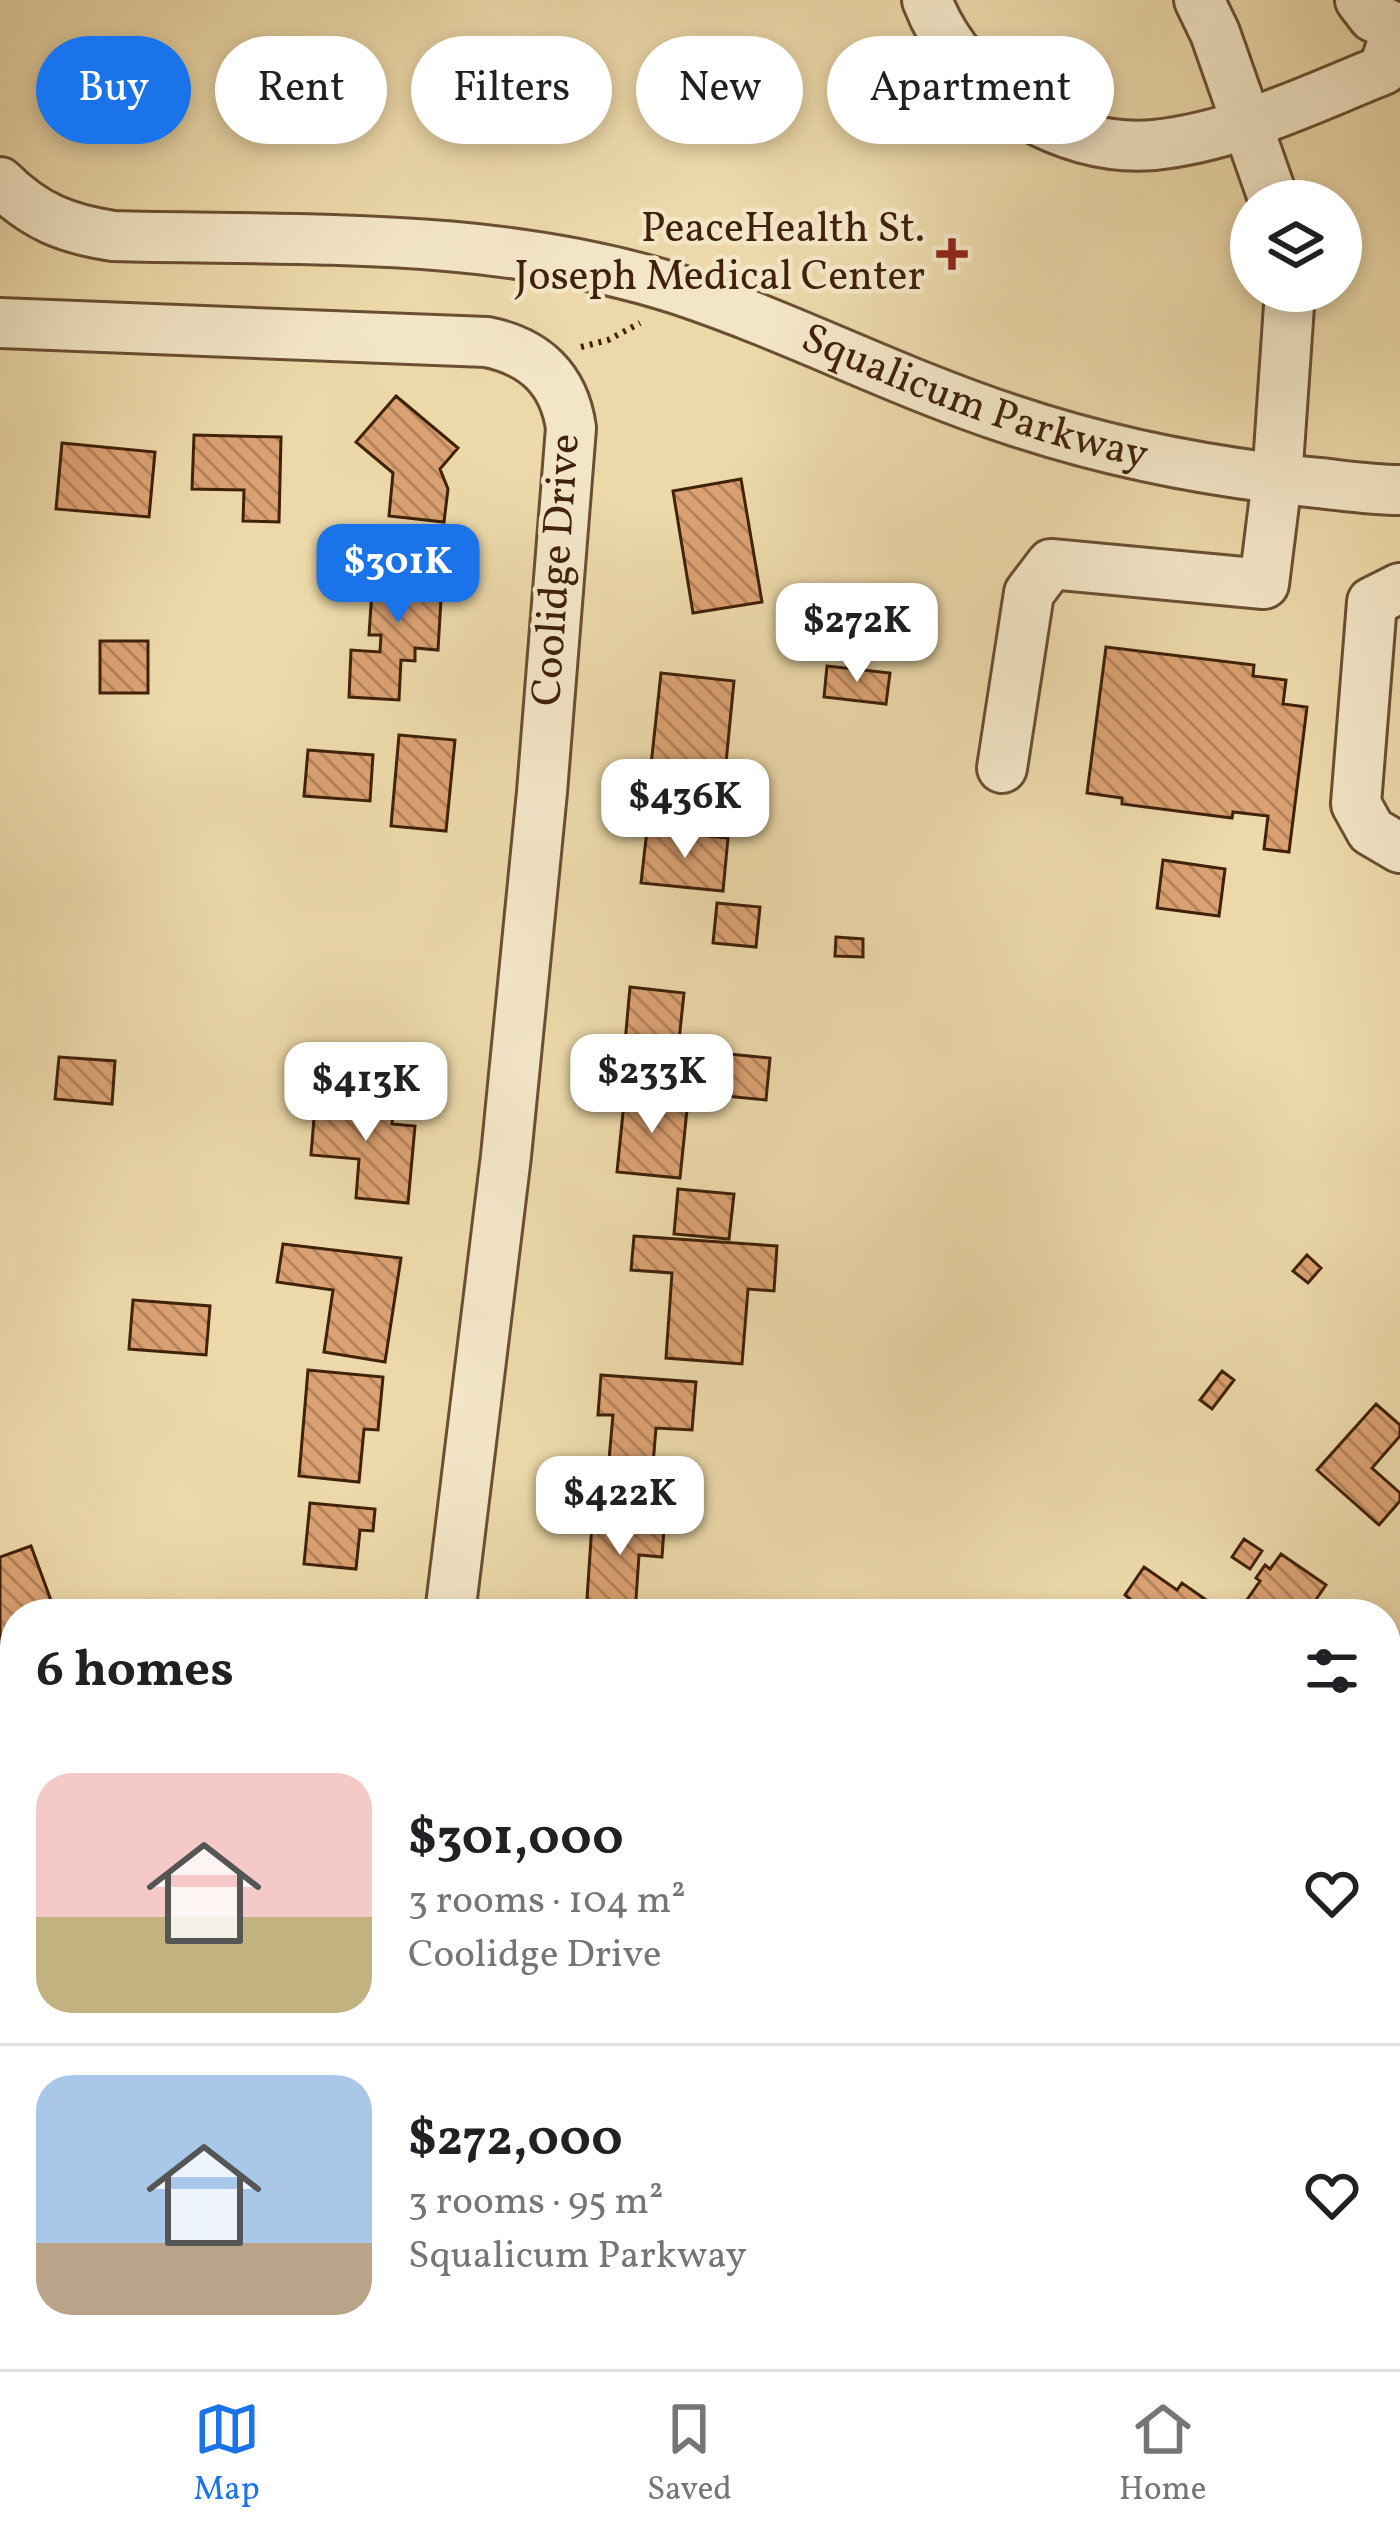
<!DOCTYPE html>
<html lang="en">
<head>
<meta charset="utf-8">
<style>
  body { margin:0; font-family:Vollkorn,serif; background:#f2f2f2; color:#202124; height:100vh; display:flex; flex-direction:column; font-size:45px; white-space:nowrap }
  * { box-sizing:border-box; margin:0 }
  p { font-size:39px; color:#757577 }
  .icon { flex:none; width:66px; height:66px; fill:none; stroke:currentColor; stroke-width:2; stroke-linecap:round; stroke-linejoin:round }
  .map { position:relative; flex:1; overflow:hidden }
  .side { position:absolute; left:0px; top:1599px; width:1401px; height:771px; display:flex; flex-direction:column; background:#fff; border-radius:48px 48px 0 0; box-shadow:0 6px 18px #0003 }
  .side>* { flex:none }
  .banner { position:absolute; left:36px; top:36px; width:1329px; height:108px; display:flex; gap:24px }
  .fabs { position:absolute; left:1230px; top:180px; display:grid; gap:24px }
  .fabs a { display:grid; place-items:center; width:132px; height:132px; border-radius:50%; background:#fff; box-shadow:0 6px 18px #0003; font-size:60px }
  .price { position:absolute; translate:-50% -102px; padding:0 27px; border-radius:24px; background:#fff; color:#222; font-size:39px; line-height:78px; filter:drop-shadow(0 3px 6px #0008) }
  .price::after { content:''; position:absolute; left:50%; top:72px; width:36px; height:27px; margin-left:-18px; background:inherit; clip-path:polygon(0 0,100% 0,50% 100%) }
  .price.current { background:#1a73e8; color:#fff }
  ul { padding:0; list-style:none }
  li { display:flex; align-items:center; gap:36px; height:300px; padding:0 36px }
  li+li { border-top:3px solid #e0e0e0 }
  li span { display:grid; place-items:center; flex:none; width:336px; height:240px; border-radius:36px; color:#555 }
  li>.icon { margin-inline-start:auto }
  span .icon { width:144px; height:144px; fill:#fffc; stroke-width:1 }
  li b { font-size:51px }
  h2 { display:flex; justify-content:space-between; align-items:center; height:144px; padding:0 36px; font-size:51px }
  .chip { padding:0 42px; border-radius:54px; background:#fff; box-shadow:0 6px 18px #0003; font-size:42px; line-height:108px }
  .chip.current { background:#1a73e8; color:#fff }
  .tab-bar { display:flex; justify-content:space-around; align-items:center; height:168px; border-top:3px solid #e0e0e0; background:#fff; font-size:33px; color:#757577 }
  .tab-bar a { display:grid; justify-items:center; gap:6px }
  .tab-bar .current { color:#1a73e8 }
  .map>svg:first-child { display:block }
  .building { fill:url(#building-back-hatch); stroke:#40210a; stroke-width:3 }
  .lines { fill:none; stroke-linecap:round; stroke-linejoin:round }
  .minor-casing { stroke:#6b4f32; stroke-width:54 }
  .path { stroke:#40210a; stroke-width:6; stroke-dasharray:3 6; stroke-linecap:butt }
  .minor { stroke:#f3e6c7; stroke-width:48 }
  .poi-dot { fill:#8f2418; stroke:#f3e6c7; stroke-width:4.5 }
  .labels { text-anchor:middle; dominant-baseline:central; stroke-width:9; stroke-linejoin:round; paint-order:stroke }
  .poi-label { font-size:42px; fill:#40210a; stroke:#f3e6c7; text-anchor:end }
  .street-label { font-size:42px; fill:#40210a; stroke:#f3e6c7 }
</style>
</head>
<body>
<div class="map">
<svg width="1400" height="2369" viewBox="0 0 1400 2369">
  <defs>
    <pattern id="building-back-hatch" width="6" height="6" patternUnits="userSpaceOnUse" patternTransform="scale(3)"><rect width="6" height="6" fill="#dba172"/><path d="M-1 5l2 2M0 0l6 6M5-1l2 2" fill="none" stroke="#b3835c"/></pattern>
  </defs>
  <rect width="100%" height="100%" fill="#ecd8a9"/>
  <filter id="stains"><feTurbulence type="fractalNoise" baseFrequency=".00167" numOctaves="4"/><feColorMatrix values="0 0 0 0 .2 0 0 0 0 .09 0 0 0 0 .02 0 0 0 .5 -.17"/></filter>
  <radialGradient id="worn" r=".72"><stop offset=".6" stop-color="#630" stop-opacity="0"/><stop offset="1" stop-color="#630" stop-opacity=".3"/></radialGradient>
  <path class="building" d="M396,396L458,448L440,469L448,489L444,522L389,516L393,473L356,442Z
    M194,435L281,437L279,522L243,521L244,490L192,489Z
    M62,443L155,452L149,517L56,509Z
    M741,479L762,602L693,613L673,491Z
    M374,561L443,565L438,650L415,648V661L401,660L399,700L349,697L351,650L380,652L381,635H369Z
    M100,641H148V693H100Z
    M1106,647L1254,665L1253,676L1286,680L1283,704L1307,707L1289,852L1264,849L1268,816L1233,812L1232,818L1122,804V798L1087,793Z
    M827,666L890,673L886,704L824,697Z
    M661,673L734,681L725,773L651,765Z
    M399,735L455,740L446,831L391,826Z
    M308,750L373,755L370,801L304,796Z
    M647,830L728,838L723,891L641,883Z
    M1163,860L1225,869L1219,916L1157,908Z
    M717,903L760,907L756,947L713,943Z
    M836,937L863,939V957L835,956Z
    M630,987L684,993L676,1069L623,1065Z
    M719,1053L770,1058L766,1100L714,1095Z
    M59,1057L115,1061L112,1104L55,1099Z
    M625,1093L688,1100L680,1178L617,1172Z
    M316,1094L394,1101L392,1124L415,1126L408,1203L356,1198L359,1159L311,1155Z
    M678,1189L734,1194L729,1239L674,1234Z
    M634,1236L777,1246L774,1291L748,1289L742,1364L666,1358L672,1273L631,1270Z
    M283,1244L401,1258L385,1362L324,1352L333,1290L277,1282Z
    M1307,1255L1321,1268L1308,1283L1293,1271Z
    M133,1300L210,1306L206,1355L129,1349Z
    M308,1370L383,1377L378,1430L364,1429L359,1482L299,1476Z
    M1222,1371L1234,1380L1212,1409L1200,1400Z
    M601,1375L696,1382L692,1430L656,1428L650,1501L592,1496L595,1471H608L613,1415H598Z
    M1376,1404L1400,1425V1436L1372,1468L1400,1493V1501L1379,1525L1317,1470Z
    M310,1503L375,1509L373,1531L360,1530L356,1569L304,1564Z
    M593,1509L665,1514L662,1557L639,1555L635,1614H586Z
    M1244,1539L1262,1551L1250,1569L1232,1557Z
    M31,1546L56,1614H15V2224L7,2214L0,2219V2062L8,2056L0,2036V1557Z
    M1281,1554L1326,1585L1306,1614H1237L1260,1581L1256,1578L1265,1565L1270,1569Z
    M1144,1567L1177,1590L1182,1583L1222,1611L1220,1614H1148L1125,1595Z
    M1400,2021V2085L1386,2077V2043Z
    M419,2355H488L468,2369H430Z
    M830,2355H891L881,2369H821Z
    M1098,2355H1165L1156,2369H1098L1091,2364Z"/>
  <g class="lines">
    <g class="minor-casing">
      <g id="minor">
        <path d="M927,0C960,88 1059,153 1154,145C1234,137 1310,99 1383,70L1397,30"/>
        <path d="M1199,0L1215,33L1274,201"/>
        <path d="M1360,0L1373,17L1400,30"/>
        <path id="s1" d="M0,182C34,216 66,229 113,236C302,241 498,231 680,290C791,327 897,382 1009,419C1110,453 1213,473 1319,483C1346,486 1373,490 1400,490"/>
        <path d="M0,323L487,342C535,352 564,379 571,428L542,792L506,1156L450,1614"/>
        <path d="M1400,588L1372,602L1356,804L1371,831L1400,848"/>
        <path d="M1002,768L1029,593L1051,564L1264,584L1277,480L1290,291"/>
        <path d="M1386,1732L1400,1713"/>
        <path d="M0,2289L15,2279"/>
        <path d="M171,2355L179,2369"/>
        <path d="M634,2355L647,2369"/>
        <path d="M10,2369L29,2355"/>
        <path d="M975,2369L984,2355"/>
      </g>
    </g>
    <path class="path" d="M581,347L608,340L640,323"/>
    <use href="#minor" class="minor"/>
  </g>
  <path class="poi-dot" d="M946 236h12v12h12v12h-12v12h-12v-12h-12v-12h12z"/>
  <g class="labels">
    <g class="poi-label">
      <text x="925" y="230">PeaceHealth St.<tspan x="925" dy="48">Joseph Medical Center</tspan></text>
    </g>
    <g class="street-label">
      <text stroke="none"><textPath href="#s1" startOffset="1014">Squalicum Parkway</textPath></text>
      <text transform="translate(558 570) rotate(-86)">Coolidge Drive</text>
    </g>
  </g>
  <rect width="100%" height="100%" filter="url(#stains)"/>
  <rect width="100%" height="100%" fill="url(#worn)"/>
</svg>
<div class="fabs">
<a><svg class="icon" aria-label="layers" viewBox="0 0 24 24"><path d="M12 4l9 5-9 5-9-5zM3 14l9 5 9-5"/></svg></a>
</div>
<b class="price current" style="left:398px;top:626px">$301K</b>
<b class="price" style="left:857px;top:685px">$272K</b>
<b class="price" style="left:685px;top:861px">$436K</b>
<b class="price" style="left:652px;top:1136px">$233K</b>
<b class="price" style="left:366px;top:1144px">$413K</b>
<b class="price" style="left:620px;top:1558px">$422K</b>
<div class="banner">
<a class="chip current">Buy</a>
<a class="chip">Rent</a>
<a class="chip">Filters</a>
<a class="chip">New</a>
<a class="chip">Apartment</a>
</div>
<section class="side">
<h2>6 homes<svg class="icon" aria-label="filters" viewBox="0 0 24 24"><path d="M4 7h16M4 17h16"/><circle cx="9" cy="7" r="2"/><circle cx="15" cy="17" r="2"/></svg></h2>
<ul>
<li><span style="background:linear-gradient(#f6c9c9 60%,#c2b280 0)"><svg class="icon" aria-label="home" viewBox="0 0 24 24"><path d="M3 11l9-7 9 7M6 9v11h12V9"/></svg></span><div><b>$301,000</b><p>3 rooms · 104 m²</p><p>Coolidge Drive</p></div><svg class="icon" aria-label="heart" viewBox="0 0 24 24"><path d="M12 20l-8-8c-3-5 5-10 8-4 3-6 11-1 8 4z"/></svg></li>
<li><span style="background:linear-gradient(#a9c7e8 70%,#b9a48a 0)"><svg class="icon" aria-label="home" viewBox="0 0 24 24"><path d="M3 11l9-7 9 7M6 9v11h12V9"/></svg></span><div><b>$272,000</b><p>3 rooms · 95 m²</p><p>Squalicum Parkway</p></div><svg class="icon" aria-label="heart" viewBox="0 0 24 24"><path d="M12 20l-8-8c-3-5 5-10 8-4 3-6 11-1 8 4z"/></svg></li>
</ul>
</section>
</div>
<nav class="tab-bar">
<a class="current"><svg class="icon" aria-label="map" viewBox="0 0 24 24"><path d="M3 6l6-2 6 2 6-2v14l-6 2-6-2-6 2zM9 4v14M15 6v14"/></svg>Map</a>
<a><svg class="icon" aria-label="saved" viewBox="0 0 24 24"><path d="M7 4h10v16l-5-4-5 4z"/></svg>Saved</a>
<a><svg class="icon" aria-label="home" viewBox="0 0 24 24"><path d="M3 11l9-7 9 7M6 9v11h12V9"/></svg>Home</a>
</nav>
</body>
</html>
